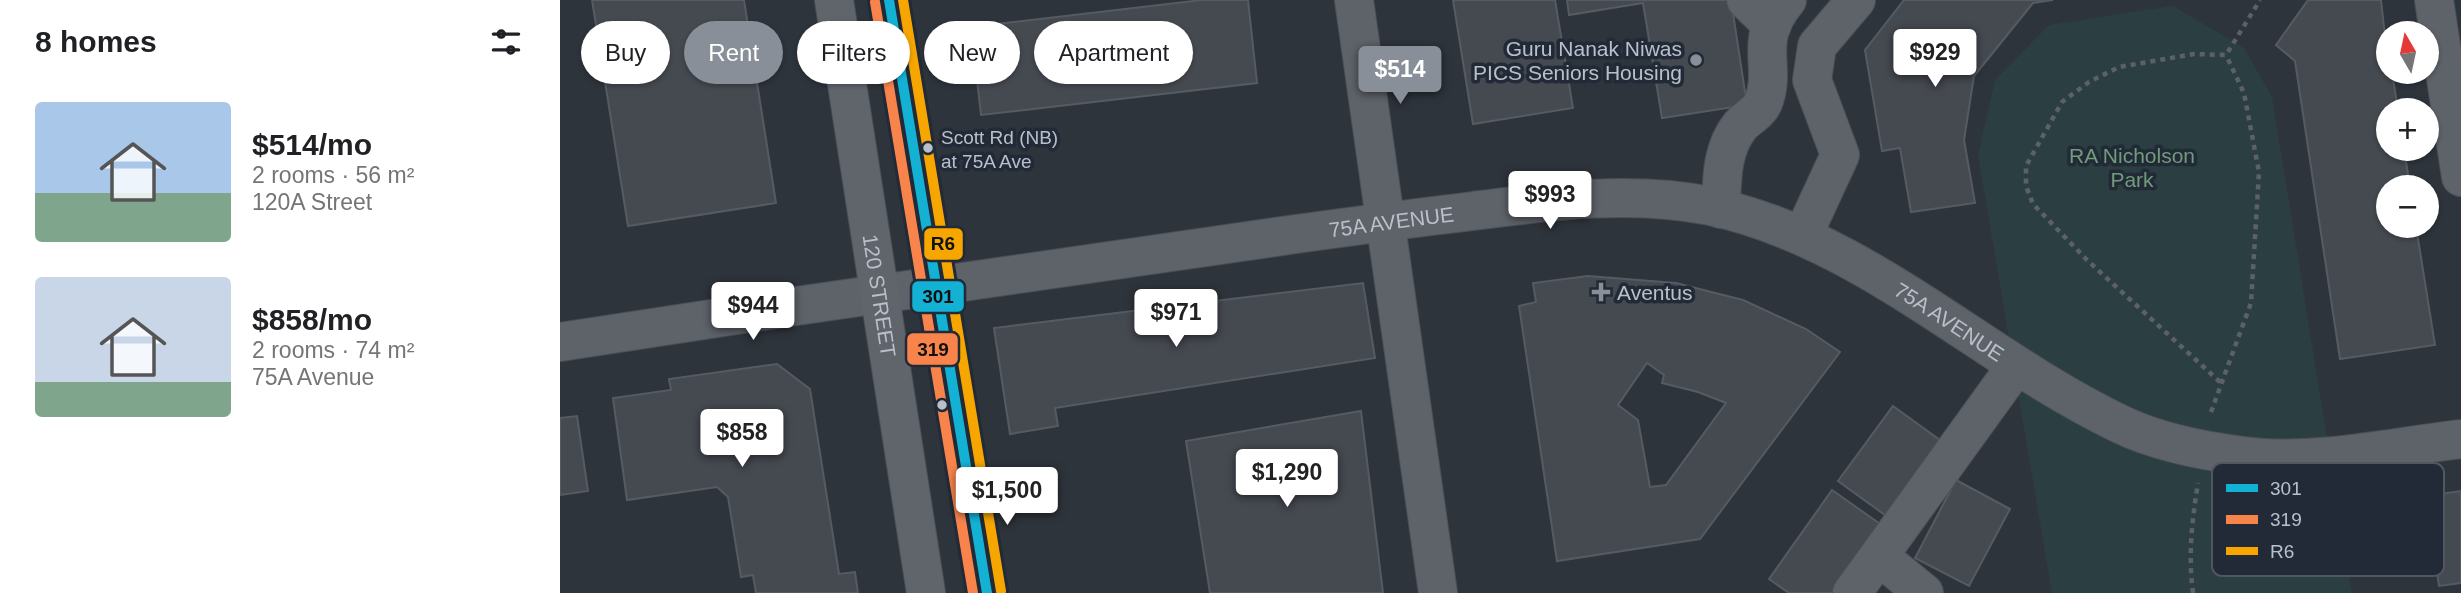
<!DOCTYPE html>
<html lang="en">
<head>
<meta charset="utf-8">
<style>
  body { margin:0; font-family:Arial,sans-serif; background:#f2f2f2; color:#202124; height:100vh; display:flex; flex-direction:column; font-size:26px; white-space:nowrap }
  * { box-sizing:border-box; margin:0 }
  p { font-size:23px; color:#757577 }
  .icon { flex:none; width:38px; height:38px; fill:none; stroke:currentColor; stroke-width:2; stroke-linecap:round; stroke-linejoin:round }
  .map { position:relative; flex:1; overflow:hidden }
  .panel { display:flex; flex-direction:column; background:#fff; width:560px }
  .panel>* { flex:none }
  .guide { position:absolute; left:21px; top:21px; width:665px; height:63px; display:flex; gap:14px }
  .needle { width:46px; rotate:351deg }
  .controls { position:absolute; left:1816px; top:21px; display:grid; gap:14px }
  .controls a { display:grid; place-items:center; width:63px; height:63px; border-radius:50%; background:#fff; box-shadow:0 2px 5px #0004; font-size:35px }
  .price { position:absolute; translate:-50% -60px; padding:0 16px; border-radius:7px; background:#fff; color:#222; font-size:23px; line-height:46px; filter:drop-shadow(0 2px 4px #0008) }
  .price::after { content:''; position:absolute; left:50%; top:42px; width:21px; height:16px; margin-left:-10px; background:inherit; clip-path:polygon(0 0,100% 0,50% 100%) }
  .price.selected { background:#888f99; color:#fff }
  ul { padding:0; list-style:none }
  li { display:flex; align-items:center; gap:21px; height:175px; padding:0 35px }
  li span { display:grid; place-items:center; flex:none; width:196px; height:140px; border-radius:7px; color:#555 }
  li>.icon { margin-inline-start:auto }
  span .icon { width:84px; height:84px; fill:#fffc; stroke-width:1 }
  li b { font-size:30px }
  h2 { display:flex; justify-content:space-between; align-items:center; height:84px; padding:0 35px; font-size:30px }
  .tag { padding:0 24px; border-radius:32px; background:#fff; box-shadow:0 2px 5px #0004; font-size:24px; line-height:63px }
  .tag.selected { background:#888f99; color:#fff }
  main { display:flex; flex:1; min-height:0 }
  .map>svg:first-child { display:block }
  .green { fill:#2b3f42 }
  .building { fill:#454950; stroke:#565b63; stroke-width:2; fill-rule:evenodd }
  .lines { fill:none; stroke-linecap:round; stroke-linejoin:round }
  .minor-casing { stroke:#4c5056; stroke-width:40 }
  .major-casing { stroke:#4c5058; stroke-width:40 }
  .path { stroke:#5c6166; stroke-width:4.5; stroke-dasharray:5 5; stroke-linecap:butt }
  .minor { stroke:#5e6269; stroke-width:38 }
  .major { stroke:#60656b; stroke-width:38 }
  .bus-1-casing { stroke:#212a36; stroke-width:16 }
  .bus-2-casing { stroke:#212a36; stroke-width:16 }
  .bus-3-casing { stroke:#212a36; stroke-width:16 }
  .bus-1 { stroke:#13b2d5; stroke-width:10 }
  .bus-2 { stroke:#f8844c; stroke-width:10 }
  .bus-3 { stroke:#f7a600; stroke-width:10 }
  .poi-dot { fill:#888f99; stroke:#212a36; stroke-width:2.5 }
  .bus-dot { fill:#b9c0cb; stroke:#212a36; stroke-width:2.5 }
  .labels { text-anchor:middle; dominant-baseline:central; stroke-width:7; stroke-linejoin:round; paint-order:stroke }
  .bus-label { font-size:19px; fill:#b9c0cb; stroke:#212a36; text-anchor:start }
  .poi-label { font-size:21px; fill:#b9c0cb; stroke:#212a36; text-anchor:end }
  .park-label { font-size:21px; fill:#719b7b; stroke:#212a36 }
  .street-label { font-size:21px; fill:#b9c0cb; stroke:#212a36 }
  .key { fill:#212a36; stroke:#4f5763; stroke-width:2 }
  .key-label { font-size:19px; fill:#b9c0cb }
  .line-badge { stroke:#212a36; stroke-width:2.5 }
  .pale-badge-label { font-size:19px; text-anchor:middle; font-weight:bold; fill:#111 }
</style>
</head>
<body>
<main>
<section class="panel">
<h2>8 homes<svg class="icon" aria-label="filters" viewBox="0 0 24 24"><path d="M4 7h16M4 17h16"/><circle cx="9" cy="7" r="2"/><circle cx="15" cy="17" r="2"/></svg></h2>
<ul>
<li><span style="background:linear-gradient(#a9c7e8 65%,#7fa58c 0)"><svg class="icon" aria-label="home" viewBox="0 0 24 24"><path d="M3 11l9-7 9 7M6 9v11h12V9"/></svg></span><div><b>$514/mo</b><p>2 rooms · 56 m²</p><p>120A Street</p></div></li>
<li><span style="background:linear-gradient(#c9d6e8 75%,#7fa58c 0)"><svg class="icon" aria-label="home" viewBox="0 0 24 24"><path d="M3 11l9-7 9 7M6 9v11h12V9"/></svg></span><div><b>$858/mo</b><p>2 rooms · 74 m²</p><p>75A Avenue</p></div></li>
</ul>
</section>
<div class="map">
<svg width="1901" height="593" viewBox="0 0 1901 593">
  <rect width="100%" height="100%" fill="#2e343b"/>
  <path class="green" d="M1613,6L1684,48L1712,97L1792,593H1492L1418,155L1435,80L1489,25Z"/>
  <path class="building" d="M32,0H184L216,203L68,226Z
    M642,0H688L697,83L421,115L411,27Z
    M893,0H995L1013,108L913,124Z
    M1007,0H1171L1187,105L1102,118L1083,3L1009,15Z
    M1344,0H1493L1473,3L1414,76L1404,140L1415,203L1351,212L1340,148L1322,151L1305,50Z
    M1748,0H1821L1829,72H1832L1838,110H1829V149H1844L1850,187H1829V226H1856L1875,345L1780,359L1735,61L1716,45Z
    M1028,276L1116,283L1183,300L1246,329L1280,352L1140,539L997,561L959,306L976,302L973,283ZM1087,363L1104,375L1102,383L1138,392L1166,403L1106,485L1090,487L1078,420L1058,405Z
    M803,283L815,358L495,408L498,426L450,434L434,328Z
    M217,364L250,389L279,574L295,572L298,593H196L193,575L181,577L168,497L157,487L67,500L53,398L111,390L109,379Z
    M1333,406L1384,443L1329,518L1278,481Z
    M801,411L823,593H650L626,441Z
    M17,416L28,491L0,495V418Z
    M1396,480L1450,509L1409,586L1355,558Z
    M1272,490L1323,526L1276,593H1229L1209,579Z
    M1901,491V583L1879,586L1866,496Z"/>
  <g class="lines">
    <g class="minor-casing">
      <g id="minor">
        <path d="M794,0L878,593"/>
        <path d="M1186,0L1212,25"/>
        <path d="M1874,0L1901,177"/>
        <path d="M1161,209C1162,180 1161,150 1180,126C1187,118 1199,112 1203,103C1218,65 1191,43 1227,0"/>
        <path d="M1243,235L1280,155L1252,80L1257,46L1296,0"/>
        <path id="s1" d="M0,342C245,304 490,268 736,234C795,226 854,218 913,211C991,201 1073,190 1150,206C1305,239 1420,357 1560,424C1597,442 1643,451 1684,456C1755,465 1831,447 1901,439"/>
        <path d="M1320,557L1364,593"/>
        <path d="M1292,593L1456,366"/>
      </g>
    </g>
    <g class="major-casing">
      <g id="major">
        <path id="s2" d="M274,0L366,593"/>
        <path d="M329,0L427,593"/>
      </g>
    </g>
    <path class="path" d="M1660,382L1527,260L1473,204L1466,186V166L1502,102L1529,82L1559,67L1634,54L1666,55L1700,0
      M1651,412L1691,303L1699,172L1684,93L1666,55
      M1633,593C1628,555 1632,520 1638,483"/>
    <use href="#minor" class="minor"/>
    <use href="#major" class="major"/>
    <g class="bus-1-casing">
      <path id="bus-1" d="M329,0L427,593"/>
    </g>
    <g class="bus-2-casing">
      <path id="bus-2" d="M315,2L413,593"/>
    </g>
    <g class="bus-3-casing">
      <path id="bus-3" d="M343,0L441,591"/>
    </g>
    <use href="#bus-1" class="bus-1"/>
    <use href="#bus-2" class="bus-2"/>
    <use href="#bus-3" class="bus-3"/>
  </g>
  <g class="poi-dot">
    <circle cx="1136" cy="60" r="7"/>
    <path d="M1037.5 281.5h7v7h7v7h-7v7h-7v-7h-7v-7h7z"/>
  </g>
  <g class="bus-dot">
    <circle cx="368" cy="148" r="6"/>
    <circle cx="382" cy="405" r="6"/>
  </g>
  <g class="labels">
    <g class="bus-label">
      <text x="381" y="137">Scott Rd (NB)<tspan x="381" dy="24">at 75A Ave</tspan></text>
    </g>
    <g class="poi-label">
      <text x="1122" y="48">Guru Nanak Niwas<tspan x="1122" dy="24">PICS Seniors Housing</tspan></text>
      <text x="1057" y="292" text-anchor="start">Aventus</text>
    </g>
    <g class="park-label">
      <text x="1572" y="155">RA Nicholson<tspan x="1572" dy="24">Park</tspan></text>
    </g>
    <g class="street-label">
      <text stroke="none"><textPath href="#s1" startOffset="840">75A AVENUE</textPath></text>
      <text stroke="none"><textPath href="#s2" startOffset="299">120 STREET</textPath></text>
      <text stroke="none"><textPath href="#s1" startOffset="1428">75A AVENUE</textPath></text>
    </g>
  </g>
  <rect x="1652" y="463" width="232" height="113" rx="10" class="key"/>
  <rect x="1666" y="484" width="32" height="8" fill="#13b2d5"/>
  <rect x="1666" y="515" width="32" height="9" fill="#f8844c"/>
  <rect x="1666" y="547" width="32" height="8" fill="#f7a600"/>
  <g class="key-label">
    <text x="1710" y="495">301</text>
    <text x="1710" y="526">319</text>
    <text x="1710" y="558">R6</text>
  </g>
  <g class="line-badge">
    <rect x="363" y="227" width="41" height="34" rx="7" fill="#f7a600"/>
    <rect x="351" y="280" width="54" height="33" rx="7" fill="#13b2d5"/>
    <rect x="346" y="332" width="53" height="34" rx="7" fill="#f8844c"/>
  </g>
  <g class="pale-badge-label">
    <text x="383" y="250">R6</text>
    <text x="378" y="303">301</text>
    <text x="373" y="356">319</text>
  </g>
</svg>
<div class="controls">
<a><svg class="needle" viewBox="-14 -14 28 28"><path d="M0-13l5 13h-10z" fill="#e53935"/><path d="M0 13l5-13h-10z" fill="#757577"/></svg></a>
<a>+</a>
<a>−</a>
</div>
<b class="price" style="left:1375px;top:89px">$929</b>
<b class="price selected" style="left:840px;top:106px">$514</b>
<b class="price" style="left:990px;top:231px">$993</b>
<b class="price" style="left:193px;top:342px">$944</b>
<b class="price" style="left:616px;top:349px">$971</b>
<b class="price" style="left:182px;top:469px">$858</b>
<b class="price" style="left:727px;top:509px">$1,290</b>
<b class="price" style="left:447px;top:527px">$1,500</b>
<div class="guide">
<a class="tag">Buy</a>
<a class="tag selected">Rent</a>
<a class="tag">Filters</a>
<a class="tag">New</a>
<a class="tag">Apartment</a>
</div>
</div>
</main>
</body>
</html>
